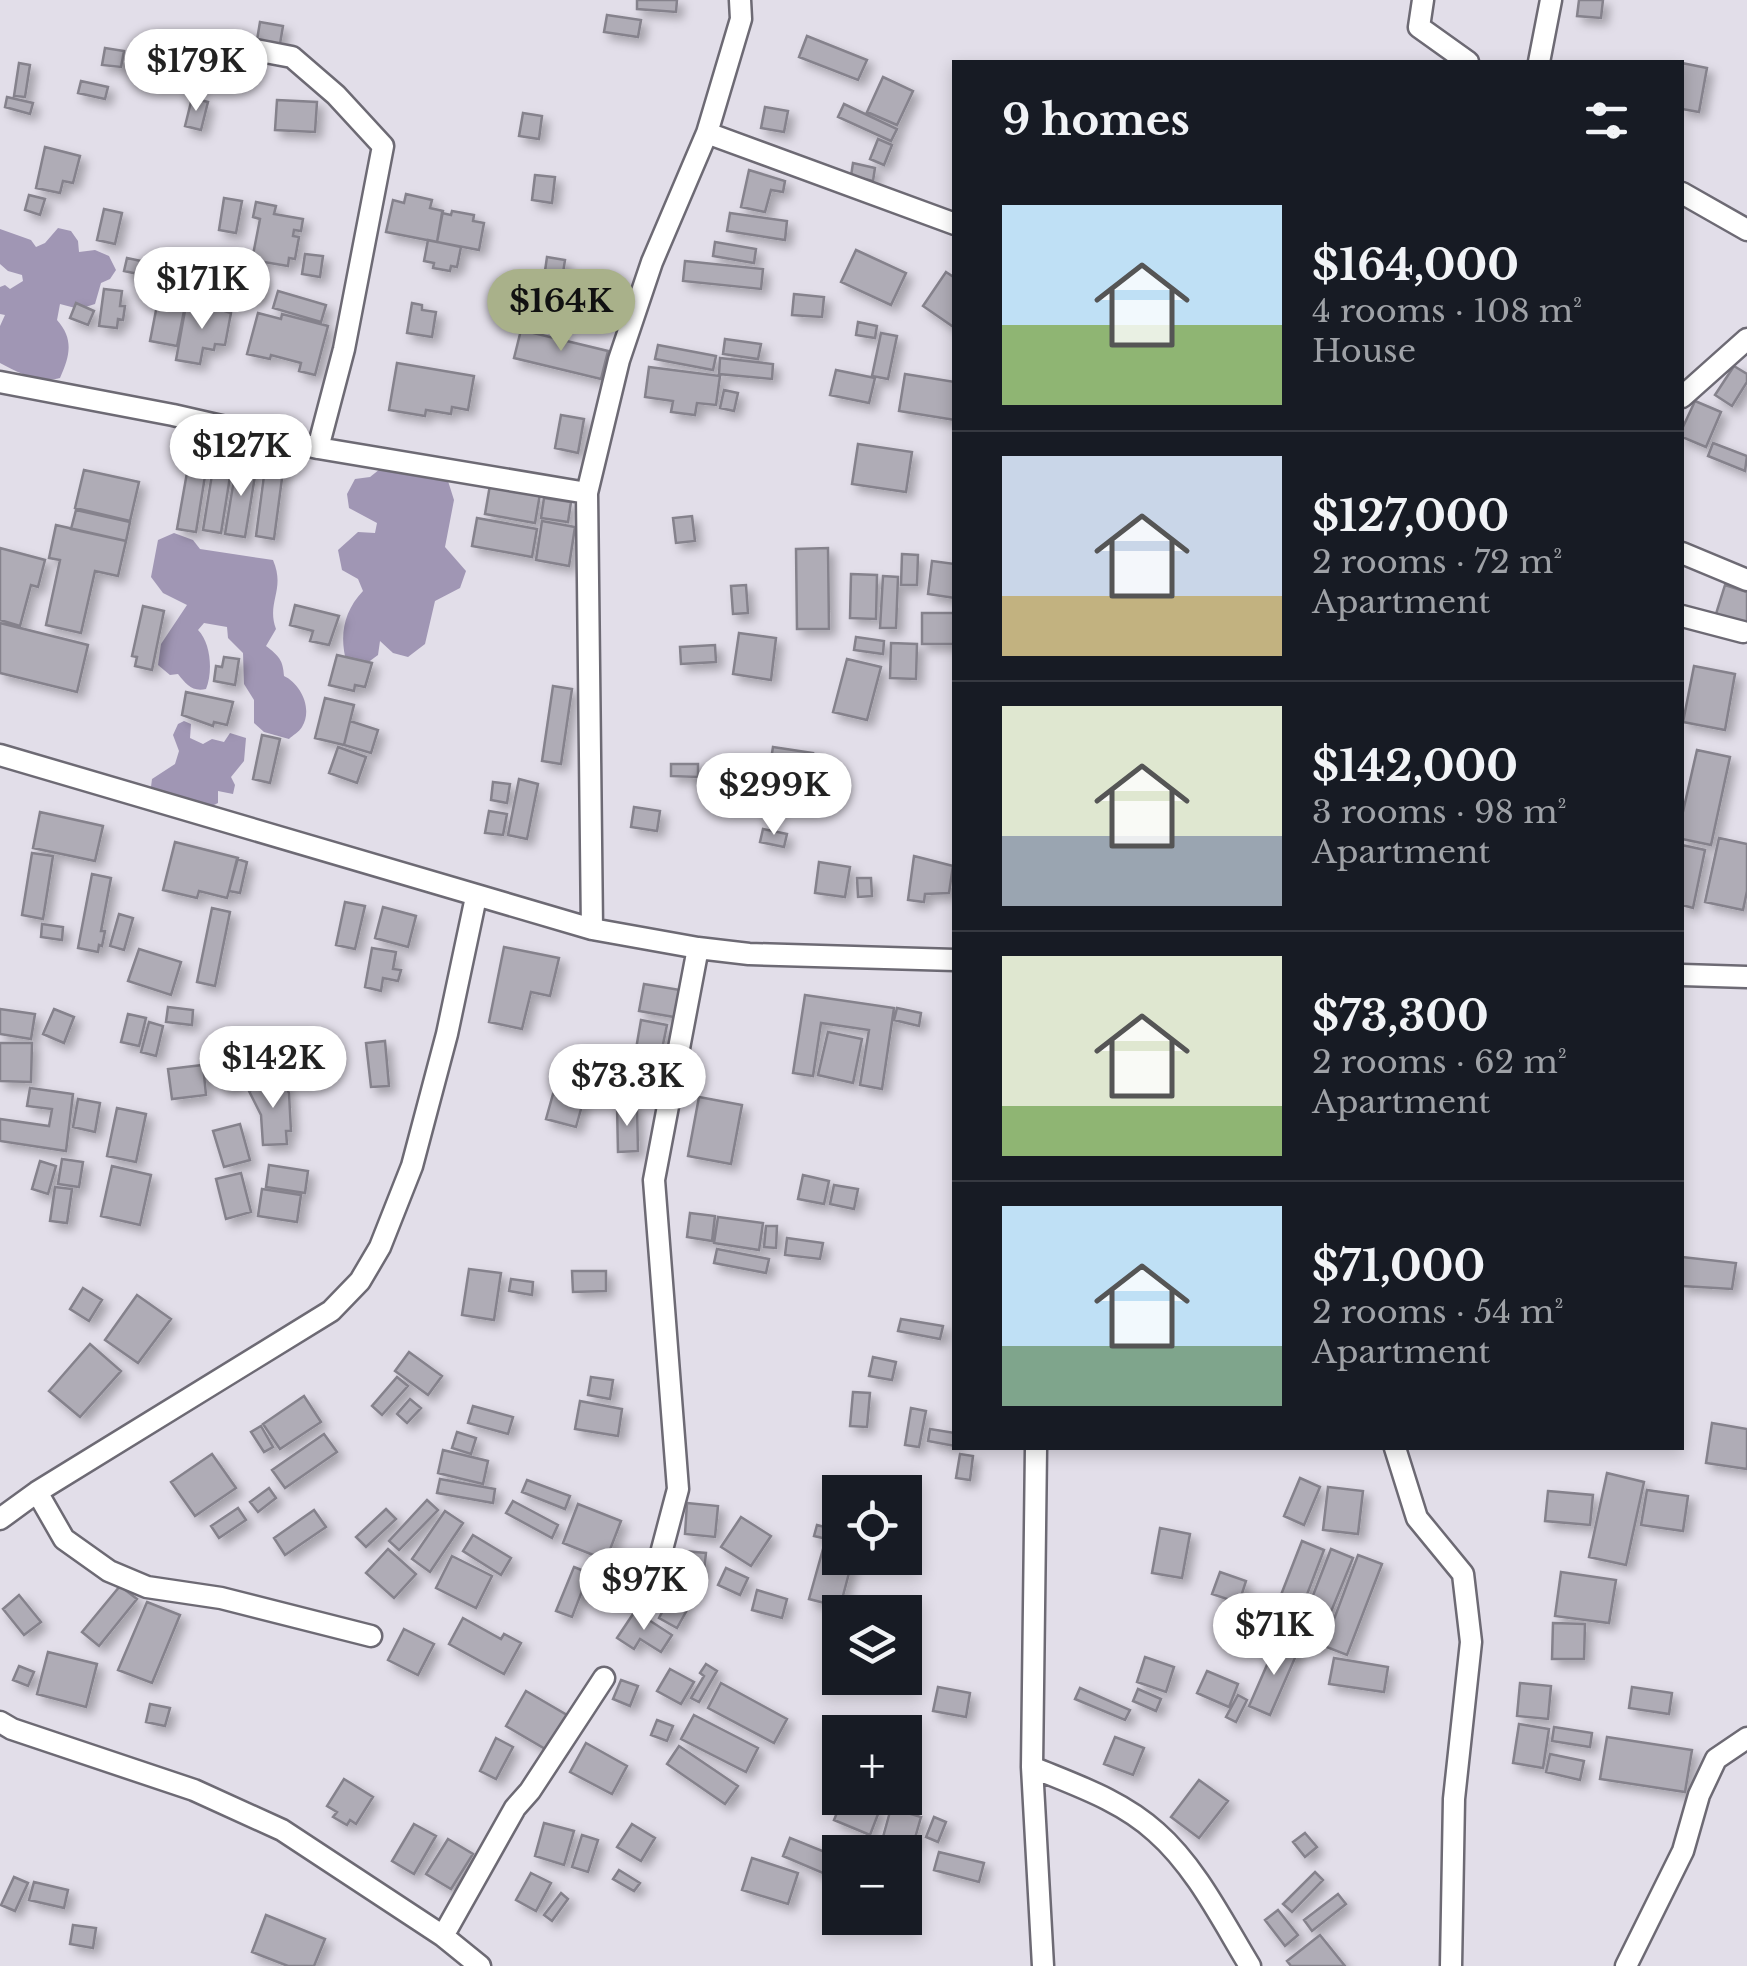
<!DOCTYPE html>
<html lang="en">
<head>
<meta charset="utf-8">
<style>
  body { margin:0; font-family:"Libre Baskerville",serif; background:#242831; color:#f1f3f6; height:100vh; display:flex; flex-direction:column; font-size:38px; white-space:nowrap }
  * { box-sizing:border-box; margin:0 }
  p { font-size:32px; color:#9ea1a6 }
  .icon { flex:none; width:55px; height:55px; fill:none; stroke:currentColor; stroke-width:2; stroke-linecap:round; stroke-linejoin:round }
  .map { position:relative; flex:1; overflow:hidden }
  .details { position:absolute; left:952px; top:60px; width:732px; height:1390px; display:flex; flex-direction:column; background:#171b24; border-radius:0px; box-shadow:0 5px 15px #0003 }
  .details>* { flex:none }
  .fabs { position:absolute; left:822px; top:1475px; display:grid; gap:20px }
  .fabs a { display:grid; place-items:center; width:100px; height:100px; border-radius:0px; background:#171b24; box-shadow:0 5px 15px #0003; font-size:50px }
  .price { position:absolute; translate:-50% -85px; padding:0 22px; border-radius:35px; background:#fff; color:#222; font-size:32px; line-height:65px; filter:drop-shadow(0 2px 5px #0008) }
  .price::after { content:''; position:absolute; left:50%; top:60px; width:30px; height:22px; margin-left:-15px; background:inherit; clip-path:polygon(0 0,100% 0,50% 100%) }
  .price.on { background:#a9b18a; color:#111 }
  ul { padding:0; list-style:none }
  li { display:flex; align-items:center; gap:30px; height:250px; padding:0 50px }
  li+li { border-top:2px solid #363941 }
  li span { display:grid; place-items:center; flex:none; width:280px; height:200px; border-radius:0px; color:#555 }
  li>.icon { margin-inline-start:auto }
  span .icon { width:120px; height:120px; fill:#fffc; stroke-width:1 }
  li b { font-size:42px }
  h2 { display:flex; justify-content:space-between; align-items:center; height:120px; padding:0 50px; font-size:42px }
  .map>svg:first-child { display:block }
  .forest { fill:#a096b4 }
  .building { fill:#afacb6; stroke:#85828c; stroke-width:2.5; filter:url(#shadow) }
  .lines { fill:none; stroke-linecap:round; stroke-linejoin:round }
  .street-casing { stroke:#6d6a74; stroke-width:25 }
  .street { stroke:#fff; stroke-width:20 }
</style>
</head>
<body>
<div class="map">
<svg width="1747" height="1966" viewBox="0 0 1747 1966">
  <defs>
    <filter id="shadow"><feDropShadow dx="6" dy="6" stdDeviation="5" flood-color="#0004"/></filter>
  </defs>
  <rect width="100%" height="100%" fill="#e2dee9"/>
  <path class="forest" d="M58,228L71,231L78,241L79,252L95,250L109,256L116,270L110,279L101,283L95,304L79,309L60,304L57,320C74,339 70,356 60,378C39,384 19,373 0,363V326L5,315L0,314V287L5,285L10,289L23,281L22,275L8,271L0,264V229L31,240L36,247L45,243Z
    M420,459L448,481L454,500L445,547L466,571L460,588L435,601L425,644L408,657L393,653L380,641L378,655L359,669L347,664C339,637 343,612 363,591L358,579L342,570L338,550L358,532L375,533L377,523L349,508L347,494L355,479L370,477L385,465Z
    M174,533L193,540L200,549L273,560C286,590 266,602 276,629L266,646C279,656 283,660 284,676C301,684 313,709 302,727C299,732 293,735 289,739L264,732L254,723V700L244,684L243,653L228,638L227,627L204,623L198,630C211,643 213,672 206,689C192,692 186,684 178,674L170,675L158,665L161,644L187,605L163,593L151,577L158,540Z
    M184,721L191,724L190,738L203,744L212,739L224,742L230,733L246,738L244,761L231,777L235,785L233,794L218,791V803L210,807L159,793L151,787L152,779L175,764L179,751L173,735L178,724Z"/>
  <path class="building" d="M637,0H677L676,12L637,9Z
    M1579,0H1603L1601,18L1577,16Z
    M607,15L641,20L638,37L604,32Z
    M260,22L283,26L279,50L256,46Z
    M807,36L867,60L858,80L799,57Z
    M105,48L124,51L121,67L102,65Z
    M138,56L166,60L163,78L136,73Z
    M19,63L30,65L25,97L14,96Z
    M1682,63L1707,68L1699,112L1682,109Z
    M883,77L913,91L897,125L867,112Z
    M81,81L108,87L105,99L78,93Z
    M7,97L33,103L30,114L5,107Z
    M192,98L208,102L201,130L185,126Z
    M277,100L317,102L315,132L275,130Z
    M844,104L897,129L891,141L838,117Z
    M765,107L788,111L784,132L761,128Z
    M523,113L542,116L539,139L519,136Z
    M878,139L892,145L884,165L870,159Z
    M45,147L80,156L73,183L63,181L60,193L36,188Z
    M853,163L875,168L873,181L851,176Z
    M749,170L785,181L783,192L771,190L765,212L741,207Z
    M535,175L555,177L552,203L532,200Z
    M406,194L432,200L430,208L443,211L437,242L386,232L393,200L404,203Z
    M29,195L45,199L40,215L25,210Z
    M224,198L242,201L236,233L219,230Z
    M256,202L276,206L274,214L303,219L301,231L294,230L293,236L299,237L295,259L289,258L288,266L252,260L260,219L253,217Z
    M104,209L122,213L115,244L97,240Z
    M452,211L474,215L473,221L484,223L479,250L437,242L442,213L451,215Z
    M730,213L787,221L785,240L727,231Z
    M428,240L461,247L457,267L451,266L450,271L433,268L434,263L424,261Z
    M715,242L756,249L754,263L713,256Z
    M856,250L906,273L891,305L841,282Z
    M305,254L323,256L320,277L302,274Z
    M547,257L565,260L563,273L545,271Z
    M127,258L155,264L152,277L124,271Z
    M685,261L763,269L761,289L683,281Z
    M231,272L263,278L260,297L238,294L239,287L229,286Z
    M946,272L955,278V328L923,306Z
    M104,289L122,291L120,306H125L123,320L118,319L117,328L99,326Z
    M278,291L326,305L321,322L273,308Z
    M794,294L824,297L822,317L792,315Z
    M197,302L231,313L225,345L215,344L214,350L203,348L200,364L176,360L186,305L195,307Z
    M76,303L94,311L88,325L70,318Z
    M412,303L422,305V310L436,312L432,337L407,333Z
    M157,305L184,311L177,346L150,341Z
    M258,313L281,319L282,314L328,326L315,375L299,371L301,363L271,355L270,359L247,354Z
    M858,322L877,326L875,338L856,335Z
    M521,330L608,351L601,379L514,358Z
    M881,333L897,336L888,379L872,376Z
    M725,339L761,344L758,359L723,354Z
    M658,345L716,356L713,370L655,359Z
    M720,358L773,364L772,379L719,374Z
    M397,363L474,376L468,410L452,407L451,414L426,410L425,416L389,410Z
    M1734,366L1747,374V382L1732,406L1715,395Z
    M649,367L720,376L716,405L697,403L695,415L671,412L673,401L645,397Z
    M836,370L875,378L869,403L830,395Z
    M905,374L955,382V420L899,411Z
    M724,390L738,393L734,411L720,408Z
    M1695,401L1721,412L1706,447L1682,437V429Z
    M561,415L584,419L578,453L555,448Z
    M1713,443L1747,456L1745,471L1708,456Z
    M858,444L912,452L906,492L852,484Z
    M215,456L233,458L221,533L203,530Z
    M237,461L257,464L245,537L225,534Z
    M188,467L206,470L196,532L177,529Z
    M265,468L283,471L274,539L256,536Z
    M84,470L139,482L130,521L75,508Z
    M490,485L540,494L535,523L485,514Z
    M544,498L571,502L568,522L541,518Z
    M76,510L130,522L126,541L71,529Z
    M692,516L695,541L676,543L673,518Z
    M477,518L537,529L532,557L472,546Z
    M542,521L575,527L569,566L536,560Z
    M56,525L126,541L118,576L95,571L81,633L46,625L60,560L49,558Z
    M0,548L45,560L38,587L31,585L20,626L0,620Z
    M828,548L829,629H797L796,549Z
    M902,554L918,555L917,585H901Z
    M932,561L955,564V598L928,594Z
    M851,574L877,575L876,619L850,618Z
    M883,576L898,577L896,628H880Z
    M746,585L748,613L733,614L731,586Z
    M1725,585L1747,592V624L1716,614Z
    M295,605L339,616L329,645L310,641L313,631L290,625Z
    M143,606L164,611L152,670L135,666L137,657L132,656Z
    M922,613H955V644H922Z
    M0,623L88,645L77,692L0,673Z
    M739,633L776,638L771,680L733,674Z
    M856,637L884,641L883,654L854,650Z
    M891,643L917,644L916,679L890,678Z
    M715,645L716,662L681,664L680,647Z
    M337,655L372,663L365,687L355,685L354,691L329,685Z
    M224,657L239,659L235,685L214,681L216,666L222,667Z
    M847,659L881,667L867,720L833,712Z
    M1694,666L1735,674L1725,730L1683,722Z
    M553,686L572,689L561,764L542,761Z
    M186,692L233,702L227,725L214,722L213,726L182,715Z
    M325,698L354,705L344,745L315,738Z
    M350,721L378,730L371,753L344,745Z
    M262,735L280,739L270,783L253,779Z
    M338,747L366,757L357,783L329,773Z
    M773,747L813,753L807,790L767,784Z
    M1697,750L1730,757L1711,845L1682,839V816Z
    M671,764H698V777L671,776Z
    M519,779L538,784L527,839L508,835Z
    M493,782L510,784L507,803L491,800Z
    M634,807L660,811L657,831L631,827Z
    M489,811L507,814L503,835L485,833Z
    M40,812L103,826L95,861L33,848Z
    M763,829L787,834L784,847L760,842Z
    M1719,838L1747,844V891L1743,910L1705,902Z
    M175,842L238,858L227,898L199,891L197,898L163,890Z
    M1682,845L1705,850L1693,908L1682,905Z
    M32,853L53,856L43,919L22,915Z
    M914,856L953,866L949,893L925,894L924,902L908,900Z
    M237,859L247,862L240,893L229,891Z
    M819,862L850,867L845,897L815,893Z
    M92,874L111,878L101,931H105L102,946L99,945L98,952L78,948Z
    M857,878H871L872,896L858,897Z
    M345,902L365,906L355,949L336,945Z
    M383,907L416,916L408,947L375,938Z
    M212,908L230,912L215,986L197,982Z
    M119,914L133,918L124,950L110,946Z
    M42,924L63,927L62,940L41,937Z
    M504,947L559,958L550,996L531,992L522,1029L489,1022Z
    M372,948L396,952L393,969L401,970L398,981L383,978L381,991L365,987Z
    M139,949L181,962L171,995L128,981Z
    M644,984L680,990L674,1017L639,1011Z
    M805,995L894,1008L882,1089L860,1085L869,1030L821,1023L813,1076L793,1073Z
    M168,1007L193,1010L192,1025L166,1022Z
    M897,1008L921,1013L919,1026L894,1020Z
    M0,1009L35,1014L31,1039L0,1034Z
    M54,1009L74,1017L64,1043L43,1034Z
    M128,1014L146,1018L139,1046L121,1042Z
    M641,1020L667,1025L661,1054L636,1049Z
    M149,1022L163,1026L156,1056L141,1052Z
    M828,1032L862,1039L853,1083L818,1075Z
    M385,1041L389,1086L371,1087L366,1043Z
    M0,1043H32L31,1082L0,1081Z
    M227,1049L239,1083L223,1088L212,1054Z
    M638,1058L665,1063L659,1097L631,1092Z
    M203,1065L206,1095L172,1099L168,1069Z
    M590,1069L620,1071V1084L590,1083Z
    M280,1076L289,1093L291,1131H286L287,1144L263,1145L261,1115L249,1091Z
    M30,1088L73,1094L66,1151L0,1141V1119L49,1126L52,1109L27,1106Z
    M553,1094L583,1102L576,1127L546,1119Z
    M699,1097L742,1105L731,1164L688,1156Z
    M78,1099L100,1103L95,1132L73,1127Z
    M617,1106H637L638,1151L618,1152Z
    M117,1108L146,1114L136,1162L107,1156Z
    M240,1124L250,1160L224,1167L213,1131Z
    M62,1159L83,1162L79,1187L58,1184Z
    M40,1161L56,1166L48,1194L32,1189Z
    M269,1165L308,1171L305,1193L266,1187Z
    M112,1166L151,1175L140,1225L101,1216Z
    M241,1173L251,1212L226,1219L216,1179Z
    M803,1175L829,1181L824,1204L798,1199Z
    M834,1185L858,1189L854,1209L830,1204Z
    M55,1187L72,1189L67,1223L50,1221Z
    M262,1189L301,1195L297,1222L258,1216Z
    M690,1213L715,1216L712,1241L687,1237Z
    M718,1217L763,1223L759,1250L714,1243Z
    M766,1226H777L776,1248L764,1247Z
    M787,1238L823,1243L820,1259L785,1255Z
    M717,1249L769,1259L766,1273L714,1263Z
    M1682,1257L1736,1263L1732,1289L1682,1286Z
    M469,1269L501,1273L494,1320L462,1315Z
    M572,1271H606V1291L573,1292Z
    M511,1279L533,1282L532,1295L509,1291Z
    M83,1288L102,1300L89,1321L70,1309Z
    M137,1295L171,1319L138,1363L105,1340Z
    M901,1319L943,1326L940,1339L898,1331Z
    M90,1344L121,1371L80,1417L49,1391Z
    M409,1352L442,1376L428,1395L395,1371Z
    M873,1357L896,1362L892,1380L869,1376Z
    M397,1377L408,1386L382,1415L372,1406Z
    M591,1377L613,1380L610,1399L588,1395Z
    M853,1392L870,1393L867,1427L850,1426Z
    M304,1396L321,1422L280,1449L263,1424Z
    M410,1399L421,1408L407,1423L397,1414Z
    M580,1401L622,1409L618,1436L575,1429Z
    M473,1406L513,1417L508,1434L468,1423Z
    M911,1408L926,1411L919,1447L905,1445Z
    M1712,1423L1747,1429V1469L1706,1463Z
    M261,1426L273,1447L264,1452L251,1432Z
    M930,1429L955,1433V1446L928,1441Z
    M457,1432L476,1438L471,1454L452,1448Z
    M324,1434L337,1452L285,1488L272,1470Z
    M443,1450L488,1461L483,1484L438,1473Z
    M212,1454L236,1488L195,1516L171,1482Z
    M960,1454L973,1456L970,1480L956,1478Z
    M1607,1473L1644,1482L1626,1565L1589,1557Z
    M1300,1478L1320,1487L1304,1525L1284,1516Z
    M440,1479L495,1489L493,1503L437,1493Z
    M527,1480L570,1496L565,1509L522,1492Z
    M1328,1487L1363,1491L1358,1534L1323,1530Z
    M269,1488L276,1498L258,1512L250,1502Z
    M1647,1490L1688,1496L1683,1531L1641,1525Z
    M1548,1491L1593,1495L1590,1525L1545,1521Z
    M427,1500L438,1510L399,1550L389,1541Z
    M513,1501L558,1525L552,1538L506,1513Z
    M687,1503L718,1506L715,1537L685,1534Z
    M578,1504L621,1521L606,1560L563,1543Z
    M238,1508L246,1520L219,1538L211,1526Z
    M386,1509L396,1519L366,1547L356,1537Z
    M314,1510L326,1527L285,1555L274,1538Z
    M445,1511L463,1523L430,1572L412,1559Z
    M741,1517L771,1536L751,1566L721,1547Z
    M817,1525L840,1531V1542L814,1536Z
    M1160,1528L1190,1534L1182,1578L1152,1573Z
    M473,1535L511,1558L501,1575L463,1551Z
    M1302,1541L1324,1550L1295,1626L1272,1618Z
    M388,1549L416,1574L394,1598L366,1573Z
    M823,1549L840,1554V1558H853L840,1607L809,1599Z
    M1331,1549L1353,1558L1326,1624L1305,1616Z
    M684,1551L706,1553L704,1572L683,1571Z
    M1358,1555L1382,1564L1347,1655L1324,1646Z
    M452,1556L492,1576L476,1608L436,1588Z
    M574,1567L589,1573L572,1617L556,1611Z
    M726,1568L748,1578L740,1595L718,1585Z
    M1220,1572L1246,1581L1239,1603L1212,1594Z
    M1561,1572L1616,1580L1609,1623L1555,1616Z
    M594,1573L629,1583L624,1603L588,1593Z
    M120,1586L137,1599L99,1646L82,1632Z
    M757,1590L787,1599L782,1618L752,1610Z
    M19,1595L41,1622L24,1635L3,1609Z
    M668,1601L687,1610L677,1628L659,1618Z
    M147,1602L180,1615L152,1683L118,1670Z
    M635,1611L672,1635L661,1652L640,1639L634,1649L617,1638Z
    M463,1618L501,1639L504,1634L521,1643L504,1674L449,1644Z
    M1303,1621L1324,1628L1319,1646L1297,1640Z
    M1553,1623L1585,1624L1584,1659H1552Z
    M404,1629L434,1644L418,1675L388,1660Z
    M1277,1642L1298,1651L1270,1715L1249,1706Z
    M48,1652L97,1664L86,1707L37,1694Z
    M1145,1657L1174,1667L1166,1692L1137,1682Z
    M1334,1658L1388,1667L1384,1692L1329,1684Z
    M706,1664L717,1671L699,1702L691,1698L704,1676L700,1673Z
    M19,1666L34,1672L28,1686L13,1680Z
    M670,1669L694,1682L681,1704L657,1691Z
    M1207,1671L1238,1684L1229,1707L1197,1693Z
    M621,1680L638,1686L630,1706L613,1699Z
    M721,1683L787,1719L774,1743L708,1708Z
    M1520,1683L1551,1686L1548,1719L1517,1716Z
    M938,1687L970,1693L966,1717L933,1711Z
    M1632,1687L1672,1693L1669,1714L1629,1708Z
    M1080,1688L1130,1710L1125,1720L1075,1699Z
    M1138,1689L1161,1699L1156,1711L1133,1701Z
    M526,1691L567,1715L547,1750L506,1726Z
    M1238,1695L1247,1700L1236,1722L1226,1717Z
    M150,1704L170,1708L165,1726L146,1722Z
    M694,1715L758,1748L746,1772L681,1739Z
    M657,1720L673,1726L667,1741L651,1735Z
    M1519,1724L1549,1729L1543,1768L1513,1763Z
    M1554,1727L1592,1733L1590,1747L1552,1741Z
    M1115,1737L1144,1748L1133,1775L1104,1764Z
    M1607,1737L1692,1750L1685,1792L1600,1779Z
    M496,1738L513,1747L496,1779L480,1771Z
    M586,1743L627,1766L612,1794L570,1772Z
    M679,1746L738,1786L725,1804L667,1764Z
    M1550,1754L1584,1761L1580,1780L1546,1772Z
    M344,1779L373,1797L356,1824L350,1820L347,1825L333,1817L337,1812L327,1806Z
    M1199,1780L1228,1801L1199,1838L1171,1817Z
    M843,1798L880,1809L870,1835L834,1820Z
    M891,1808L921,1817L913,1845L883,1837Z
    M934,1817L946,1822L938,1842L926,1837Z
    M544,1823L574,1831L564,1865L535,1856Z
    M414,1824L436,1836L414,1874L392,1861Z
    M632,1824L655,1838L641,1861L617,1847Z
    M1305,1833L1317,1847L1305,1857L1293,1842Z
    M582,1835L598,1840L588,1872L572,1867Z
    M790,1838L840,1858L837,1879L783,1856Z
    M448,1839L473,1854L451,1889L426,1874Z
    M939,1852L984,1863L979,1882L934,1870Z
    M752,1858L798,1873L788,1904L742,1890Z
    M619,1870L640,1883L634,1891L613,1879Z
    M1315,1872L1323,1880L1292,1912L1283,1904Z
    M531,1873L551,1883L536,1911L516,1900Z
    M14,1877L28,1883L15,1911L1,1905Z
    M34,1882L68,1890L64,1908L29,1900Z
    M561,1893L568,1899L552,1921L544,1915Z
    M1338,1894L1346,1904L1312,1931L1304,1920Z
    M1278,1910L1298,1935L1285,1946L1265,1920Z
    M266,1915L325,1939L314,1966H288L252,1952Z
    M73,1925L96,1928L93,1948L70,1944Z
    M1320,1935L1345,1966H1291L1287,1961Z"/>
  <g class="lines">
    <g class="street-casing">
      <path id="street" d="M1423,0L1419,27L1468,62
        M240,47L292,57L336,95L383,146L344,349L318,448
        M1539,62L1551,0
        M707,133L955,224
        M1682,193L1747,230
        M0,382L173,415L318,448L587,493
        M1682,397L1747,339
        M1682,553L1747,580
        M1682,616L1743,632
        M0,755L592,929L698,948L749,954L955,960
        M592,929L587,493L619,360L652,262L707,133L741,19L740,0
        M1682,975L1747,977
        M1036,1448L1032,1767L1043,1966
        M1395,1448L1417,1518L1463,1574L1471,1642L1454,1799L1451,1966
        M37,1492L64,1539L109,1571L147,1587L221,1598L371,1636
        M0,1519L37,1492L331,1311L360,1281L380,1247L412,1166L447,1034L476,897
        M650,1595L678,1489L654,1180L698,948
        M0,1722L12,1729L194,1790L282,1830L443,1936L480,1966
        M1032,1767C1075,1785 1121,1800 1156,1832C1196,1867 1223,1922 1250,1966
        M443,1936L515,1808L530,1791L604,1678
        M1626,1966L1683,1851L1699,1795L1716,1759L1747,1738"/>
    </g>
    <use href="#street" class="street"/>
  </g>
</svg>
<div class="fabs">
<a><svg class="icon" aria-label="locate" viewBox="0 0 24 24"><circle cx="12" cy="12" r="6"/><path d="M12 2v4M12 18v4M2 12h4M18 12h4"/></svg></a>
<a><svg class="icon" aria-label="layers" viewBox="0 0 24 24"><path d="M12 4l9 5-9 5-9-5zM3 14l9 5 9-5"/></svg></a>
<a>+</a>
<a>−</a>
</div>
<b class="price" style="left:196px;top:114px">$179K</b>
<b class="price" style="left:202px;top:332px">$171K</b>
<b class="price on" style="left:561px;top:354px">$164K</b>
<b class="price" style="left:241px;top:499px">$127K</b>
<b class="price" style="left:774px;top:838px">$299K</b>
<b class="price" style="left:273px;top:1111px">$142K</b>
<b class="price" style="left:627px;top:1129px">$73.3K</b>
<b class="price" style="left:644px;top:1633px">$97K</b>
<b class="price" style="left:1274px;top:1678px">$71K</b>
<section class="details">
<h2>9 homes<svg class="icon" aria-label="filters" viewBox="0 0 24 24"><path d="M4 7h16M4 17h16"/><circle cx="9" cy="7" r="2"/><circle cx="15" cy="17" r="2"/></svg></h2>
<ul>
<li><span style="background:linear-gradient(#bfe0f5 60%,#8fb573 0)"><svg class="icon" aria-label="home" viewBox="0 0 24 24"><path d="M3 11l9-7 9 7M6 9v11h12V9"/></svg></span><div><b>$164,000</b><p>4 rooms · 108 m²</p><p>House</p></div></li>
<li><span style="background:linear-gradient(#c9d6e8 70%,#c2b280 0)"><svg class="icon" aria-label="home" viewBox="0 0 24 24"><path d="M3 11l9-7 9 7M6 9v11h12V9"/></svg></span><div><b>$127,000</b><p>2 rooms · 72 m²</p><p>Apartment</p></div></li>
<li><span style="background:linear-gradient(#dfe7d0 65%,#9aa5b1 0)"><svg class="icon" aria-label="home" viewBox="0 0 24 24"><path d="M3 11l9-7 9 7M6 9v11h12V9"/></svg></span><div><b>$142,000</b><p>3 rooms · 98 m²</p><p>Apartment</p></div></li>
<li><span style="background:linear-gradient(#dfe7d0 75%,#8fb573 0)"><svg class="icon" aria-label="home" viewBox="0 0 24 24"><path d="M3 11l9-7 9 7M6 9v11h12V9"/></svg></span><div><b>$73,300</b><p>2 rooms · 62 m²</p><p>Apartment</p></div></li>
<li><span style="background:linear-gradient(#bfe0f5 70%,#7fa58c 0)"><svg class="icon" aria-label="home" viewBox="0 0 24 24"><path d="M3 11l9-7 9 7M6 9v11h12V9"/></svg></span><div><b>$71,000</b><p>2 rooms · 54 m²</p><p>Apartment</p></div></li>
</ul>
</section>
</div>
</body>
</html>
